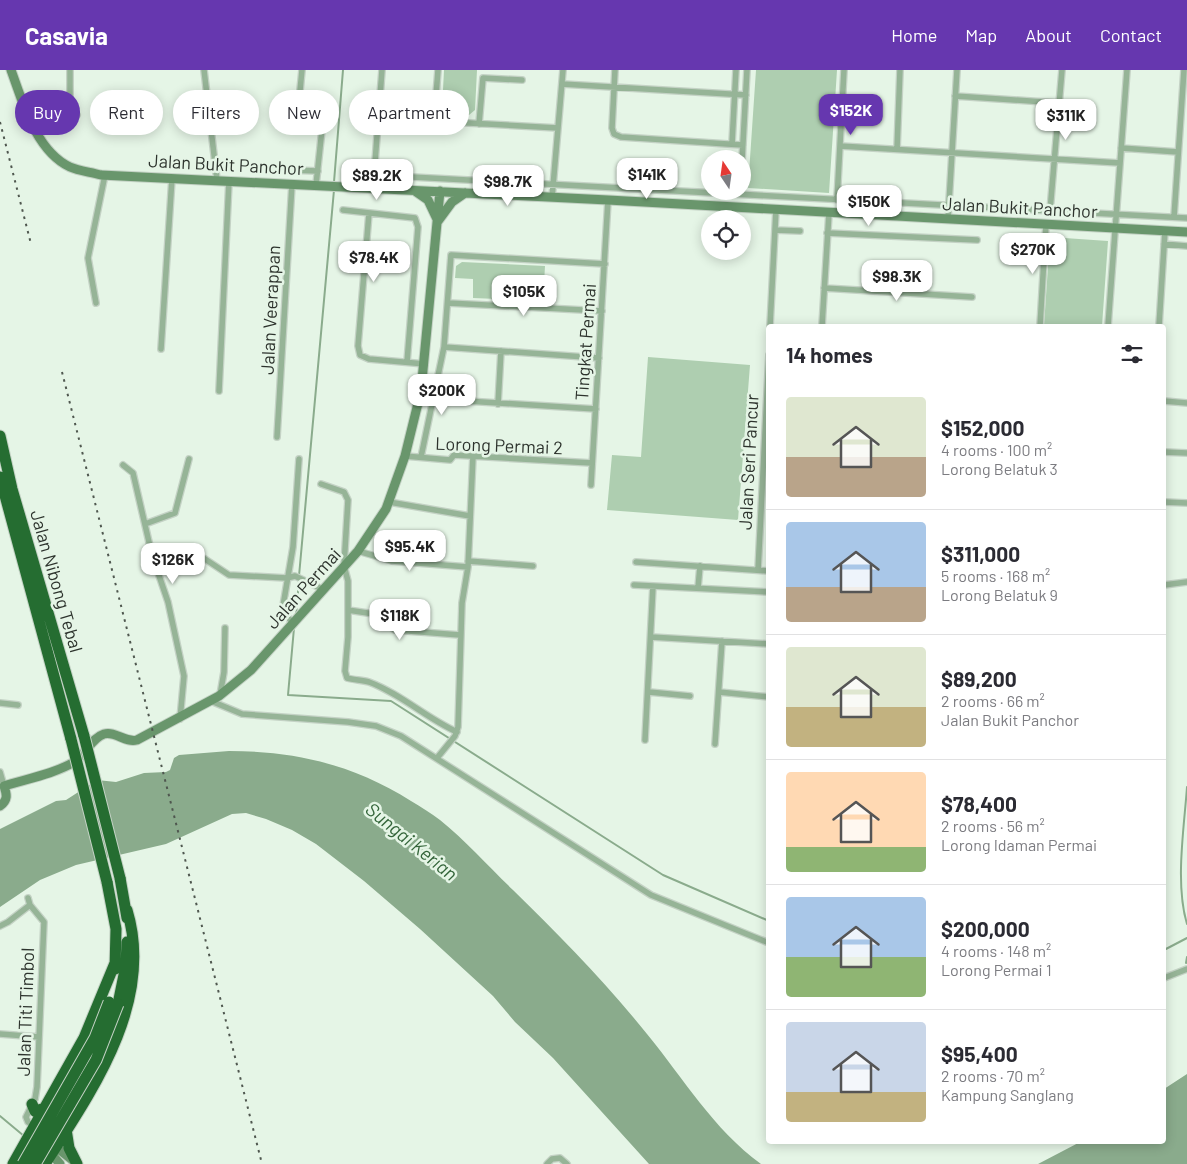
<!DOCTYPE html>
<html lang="en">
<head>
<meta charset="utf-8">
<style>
  body { margin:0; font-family:Barlow,sans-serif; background:#f2f2f3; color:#2b2b33; height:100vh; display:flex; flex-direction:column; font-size:19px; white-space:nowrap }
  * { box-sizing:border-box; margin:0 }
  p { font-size:16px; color:#7c7c81 }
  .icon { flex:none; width:28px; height:28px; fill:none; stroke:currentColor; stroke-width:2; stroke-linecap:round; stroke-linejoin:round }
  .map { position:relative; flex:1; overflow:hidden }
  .panel { position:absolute; left:766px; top:254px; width:400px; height:820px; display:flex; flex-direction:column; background:#fff; border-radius:5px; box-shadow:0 2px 12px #0003 }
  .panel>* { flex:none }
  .guide { position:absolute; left:15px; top:20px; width:475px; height:45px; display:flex; gap:10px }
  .needle { width:32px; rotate:347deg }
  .controls { position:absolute; left:701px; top:80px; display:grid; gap:10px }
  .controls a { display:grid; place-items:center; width:50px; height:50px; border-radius:50%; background:#fff; box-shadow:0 2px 12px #0003; font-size:25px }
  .price { position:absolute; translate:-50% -42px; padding:0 11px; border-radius:10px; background:#fff; color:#222; font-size:16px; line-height:32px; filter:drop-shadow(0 1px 2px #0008) }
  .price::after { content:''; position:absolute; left:50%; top:30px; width:15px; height:11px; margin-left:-8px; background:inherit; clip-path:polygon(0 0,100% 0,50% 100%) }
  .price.active { background:#6637af; color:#fff }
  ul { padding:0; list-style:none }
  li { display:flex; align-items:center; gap:15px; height:125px; padding:0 20px }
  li+li { border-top:1px solid #e1e1e2 }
  li span { display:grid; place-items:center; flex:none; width:140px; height:100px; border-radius:5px; color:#555 }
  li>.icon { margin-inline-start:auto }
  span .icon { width:60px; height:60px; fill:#fffc; stroke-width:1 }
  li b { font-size:21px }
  h2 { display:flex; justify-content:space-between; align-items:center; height:60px; padding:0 20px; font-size:21px }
  .tag { padding:0 18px; border-radius:22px; background:#fff; box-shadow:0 2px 12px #0003; font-size:18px; line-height:45px }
  .tag.active { background:#6637af; color:#fff }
  header { display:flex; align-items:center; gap:30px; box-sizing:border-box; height:70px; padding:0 25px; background:#6637af; color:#fff }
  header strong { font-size:24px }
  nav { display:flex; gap:28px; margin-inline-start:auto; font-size:18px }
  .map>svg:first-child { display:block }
  .green { fill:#aeceb0 }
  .water { fill:#8aab8c }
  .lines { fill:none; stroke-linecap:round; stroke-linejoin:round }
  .stream { stroke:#8aab8c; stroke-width:2 }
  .street-casing { stroke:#c4d2c5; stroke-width:8 }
  .secondary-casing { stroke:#c4d2c5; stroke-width:11 }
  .highway-casing { stroke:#c4d2c5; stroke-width:13 }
  .street { stroke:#96b497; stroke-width:5.5 }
  .secondary { stroke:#69966c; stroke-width:9 }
  .highway { stroke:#256d31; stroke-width:11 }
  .rail { stroke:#4f574f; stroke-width:2; stroke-dasharray:2.5 5; stroke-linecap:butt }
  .highway-bridge-casing { stroke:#c4d2c5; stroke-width:13; stroke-linecap:butt }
  .highway-bridge { stroke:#256d31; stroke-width:11 }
  .labels { text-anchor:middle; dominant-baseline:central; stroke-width:5; stroke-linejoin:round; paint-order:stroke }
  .street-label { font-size:18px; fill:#2d332d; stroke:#e5f5e6 }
  .water-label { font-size:19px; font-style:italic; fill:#34653a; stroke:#e5f5e6 }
</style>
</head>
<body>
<header>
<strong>Casavia</strong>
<nav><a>Home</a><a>Map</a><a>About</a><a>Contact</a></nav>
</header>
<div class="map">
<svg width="1187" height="1094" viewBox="0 0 1187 1094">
  <rect width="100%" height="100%" fill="#e5f5e6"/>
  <path class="green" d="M444,0H477L475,40L469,45H446L442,40Z
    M756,0H837L829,123L748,118Z
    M1050,167L1108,171L1102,256H1044Z
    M462,192L545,196L543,231L473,228V209L455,208L456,196Z
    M648,287L750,295L738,450L607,440L612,385L641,387Z"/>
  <path class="water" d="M229,681C296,681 354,695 411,731C421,737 431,743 440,750C466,771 489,797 513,820C560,866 606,913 647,964C684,1009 713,1059 761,1094H649L553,988L515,952L493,926L420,859L364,811L316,774L292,760L266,749L246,743L232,744L166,774L76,795L40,810L0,837V759L56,731L66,730L97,710L116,712L144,703L166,702L170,700L174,688L179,685Z
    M1187,1004V1094H1038L1082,1071H1164V1019Z"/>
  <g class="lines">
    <path class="stream" d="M334,112L343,0
      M299,506L334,120
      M296,546L299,510
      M294,558L288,625L391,631L663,805L769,851
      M1187,717C1184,759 1175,814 1187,854
      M1164,880L1187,868
      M1186,893L1187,887
      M0,1046L24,1066"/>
    <g class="street-casing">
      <path id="street" d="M204,0L217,110
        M615,0L612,58L614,64L621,67L743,75
        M562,14L746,25
        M955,26L1059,33
        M283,40L320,44L323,50L316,115
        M70,41V0
        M298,41L302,0
        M378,48L558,58
        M31,49C43,38 62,37 77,45
        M434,51L438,0
        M479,54L483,8L522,10
        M732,74L736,0
        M840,76L1120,93
        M1121,78L1178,82
        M897,79L900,0
        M742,91L747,0
        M289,100L318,101
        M374,105L1187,148
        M373,119L382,0
        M552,128L563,0
        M837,130L844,0
        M343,140L415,148L418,157L407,292
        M1050,141L1062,0
        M369,143L358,276L360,285L369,289L425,294
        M1174,147L1184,0
        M948,149L957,0
        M775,160L800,161
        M827,163L977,170
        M1164,174L1187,176
        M824,218L972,227
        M96,233L88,188L105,105
        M448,233L602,241
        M770,256L776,140
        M822,256L829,143
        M1040,256L1046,155
        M1108,256L1127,0
        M1159,256L1165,161
        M444,277L599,288
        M161,279L172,108
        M219,321L229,111
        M419,328L596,339
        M1164,331L1187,333
        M498,334L501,281
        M277,367L292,114
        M1164,382L1187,383
        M405,386L450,390L454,385L592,393
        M421,387L444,277L451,185L605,194
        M123,395L133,403L152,485L168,532L184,606L180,649
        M321,414L344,422L348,430L344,496L348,511V567L345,601L347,608C354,610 362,610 369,612C401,624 426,648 457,662
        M591,415L608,130
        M389,432L470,446
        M1164,432L1187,433
        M145,454L175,443L189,389
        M358,481L392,491L468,497
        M205,489L229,505L287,508L295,506L322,519
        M468,491L533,496
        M636,492L769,501
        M758,500L769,285
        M634,515L769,522
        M1164,515L1187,512
        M698,518L700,496
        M348,540L374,544L395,560L460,565
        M293,553L284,543L283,536L293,477L299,389
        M651,567L769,574
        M649,622L690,626
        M719,622L769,627
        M220,625L224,602L225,558
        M211,631L242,644L348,652L376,656L401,666L651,825L769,873
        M0,633L18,635
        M645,670L653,516
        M715,674L722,571
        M437,688L455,666L458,657L462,533L468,497L473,386
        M0,702L4,716
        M28,828L30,835L44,852L37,1017L35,1029L26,1047L28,1052L34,1056
        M0,856L8,852L30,835
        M1164,908L1187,899
        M0,964L39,967
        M547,1094L552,1089L560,1088L567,1094"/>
    </g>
    <g class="secondary-casing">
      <path id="secondary" d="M11,0C23,33 36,81 70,97C79,101 91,102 101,105L608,130L1187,162
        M415,121L428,130L437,149
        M438,151L452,132L465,123
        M0,736C8,730 7,725 4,716C26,709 54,704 74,692C86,685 91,668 104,664C116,661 125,673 137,670L219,626L251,600L358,481L386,439L405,386L421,321L440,121
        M52,1074L75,1092
        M48,1080L60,1094"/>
    </g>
    <g class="highway-casing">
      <path id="highway" d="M0,366L12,419L84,666
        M0,407L71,669
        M120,808L127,848
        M107,812L116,859L115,899
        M118,934L126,895L127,872
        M32,1034L35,1041L42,1039
        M66,1059L69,1078L77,1094
        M13,1094L84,968L115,893
        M45,1094C92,1021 155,932 127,840"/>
    </g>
    <use href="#street" class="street"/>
    <use href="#secondary" class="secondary"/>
    <use href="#highway" class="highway"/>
    <path class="rail" d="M0,52L31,174
      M62,302L262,1094"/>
    <g class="highway-bridge-casing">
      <path id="highway-bridge" d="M84,666L120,808
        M71,669L107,812
        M23,1094L95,968L109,932
        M35,1094L96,990L118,934"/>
    </g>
    <use href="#highway-bridge" class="highway-bridge"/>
  </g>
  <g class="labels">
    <g class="street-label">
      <text transform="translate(226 94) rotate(3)">Jalan Bukit Panchor</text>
      <text transform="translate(1020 137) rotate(3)">Jalan Bukit Panchor</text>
      <text transform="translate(270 240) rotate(-87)">Jalan Veerappan</text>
      <text transform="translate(585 272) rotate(-86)">Tingkat Permai</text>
      <text transform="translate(499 375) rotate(2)">Lorong Permai 2</text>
      <text transform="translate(748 392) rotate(-87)">Jalan Seri Pancur</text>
      <text transform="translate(57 511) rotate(74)">Jalan Nibong Tebal</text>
      <text transform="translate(303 518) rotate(-48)">Jalan Permai</text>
      <text transform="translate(25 942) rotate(-88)">Jalan Titi Timbol</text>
    </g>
    <g class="water-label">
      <text transform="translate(412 771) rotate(39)">Sungai Kerian</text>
    </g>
  </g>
</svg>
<div class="controls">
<a><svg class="needle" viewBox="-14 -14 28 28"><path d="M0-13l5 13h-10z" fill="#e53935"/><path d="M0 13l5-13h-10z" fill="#7c7c81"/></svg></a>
<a><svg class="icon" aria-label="locate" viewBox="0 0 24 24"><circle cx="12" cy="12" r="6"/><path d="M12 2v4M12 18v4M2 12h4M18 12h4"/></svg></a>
</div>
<b class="price active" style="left:851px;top:66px">$152K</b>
<b class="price" style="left:1066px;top:71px">$311K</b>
<b class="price" style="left:647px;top:130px">$141K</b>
<b class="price" style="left:377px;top:131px">$89.2K</b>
<b class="price" style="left:508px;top:137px">$98.7K</b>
<b class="price" style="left:869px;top:157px">$150K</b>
<b class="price" style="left:1033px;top:205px">$270K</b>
<b class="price" style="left:374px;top:213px">$78.4K</b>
<b class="price" style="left:897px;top:232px">$98.3K</b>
<b class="price" style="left:524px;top:247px">$105K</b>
<b class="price" style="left:442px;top:346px">$200K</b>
<b class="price" style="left:410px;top:502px">$95.4K</b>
<b class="price" style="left:173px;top:515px">$126K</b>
<b class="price" style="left:400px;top:571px">$118K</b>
<div class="guide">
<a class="tag active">Buy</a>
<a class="tag">Rent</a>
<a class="tag">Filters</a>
<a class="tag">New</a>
<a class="tag">Apartment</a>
</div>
<section class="panel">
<h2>14 homes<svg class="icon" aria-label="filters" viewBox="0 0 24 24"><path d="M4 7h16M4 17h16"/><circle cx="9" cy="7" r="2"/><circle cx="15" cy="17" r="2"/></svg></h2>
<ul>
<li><span style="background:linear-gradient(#dfe7d0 60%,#b9a48a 0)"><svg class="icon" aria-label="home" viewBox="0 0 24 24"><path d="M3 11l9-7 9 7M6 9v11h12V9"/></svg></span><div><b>$152,000</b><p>4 rooms · 100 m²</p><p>Lorong Belatuk 3</p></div></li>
<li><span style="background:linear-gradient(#a9c7e8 65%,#b9a48a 0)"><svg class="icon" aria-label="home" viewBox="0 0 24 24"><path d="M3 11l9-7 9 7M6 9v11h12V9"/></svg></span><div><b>$311,000</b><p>5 rooms · 168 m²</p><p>Lorong Belatuk 9</p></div></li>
<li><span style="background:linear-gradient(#dfe7d0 60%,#c2b280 0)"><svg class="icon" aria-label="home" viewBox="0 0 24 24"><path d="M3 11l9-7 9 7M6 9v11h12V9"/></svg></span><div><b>$89,200</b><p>2 rooms · 66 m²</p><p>Jalan Bukit Panchor</p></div></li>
<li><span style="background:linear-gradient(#ffd9b3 75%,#8fb573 0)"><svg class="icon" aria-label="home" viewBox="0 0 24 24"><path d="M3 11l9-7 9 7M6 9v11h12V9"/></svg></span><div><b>$78,400</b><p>2 rooms · 56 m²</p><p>Lorong Idaman Permai</p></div></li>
<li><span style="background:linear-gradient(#a9c7e8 60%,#8fb573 0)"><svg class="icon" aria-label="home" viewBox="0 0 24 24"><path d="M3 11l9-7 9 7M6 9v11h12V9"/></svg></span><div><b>$200,000</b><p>4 rooms · 148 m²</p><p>Lorong Permai 1</p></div></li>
<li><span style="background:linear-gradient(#c9d6e8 70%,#c2b280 0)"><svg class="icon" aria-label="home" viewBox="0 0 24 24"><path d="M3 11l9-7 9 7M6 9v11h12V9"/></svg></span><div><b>$95,400</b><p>2 rooms · 70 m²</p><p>Kampung Sanglang</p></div></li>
</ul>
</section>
</div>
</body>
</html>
